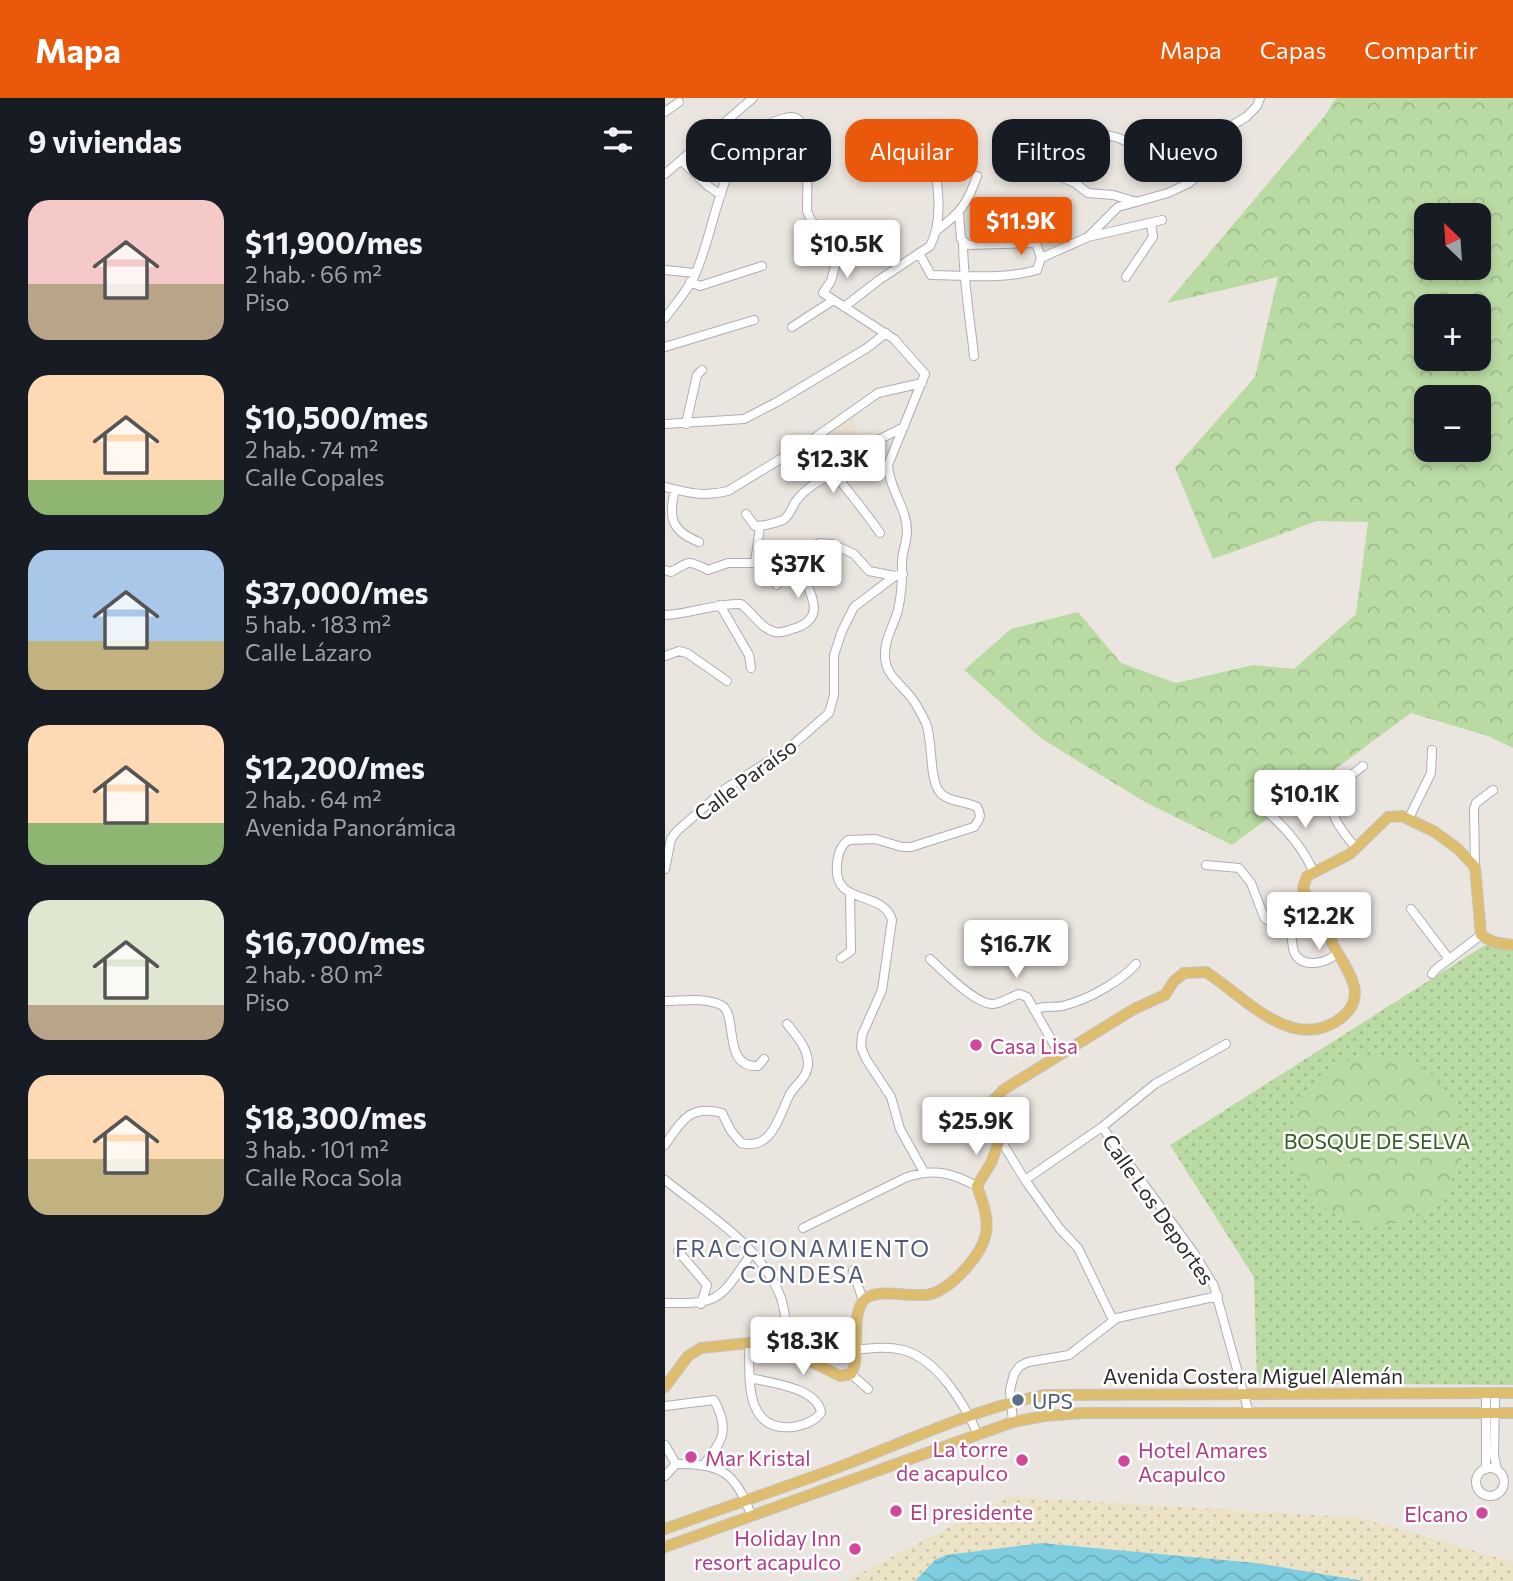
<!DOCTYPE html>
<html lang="es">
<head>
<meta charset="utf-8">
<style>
  body { margin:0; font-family:Commissioner,sans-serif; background:#20242c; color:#f1f3f6; height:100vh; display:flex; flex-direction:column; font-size:26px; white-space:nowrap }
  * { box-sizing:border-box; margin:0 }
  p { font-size:23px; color:#9ea1a6 }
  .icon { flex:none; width:38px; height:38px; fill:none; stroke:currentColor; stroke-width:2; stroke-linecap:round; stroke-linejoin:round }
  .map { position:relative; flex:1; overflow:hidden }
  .panel { display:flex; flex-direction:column; background:#171b24; width:665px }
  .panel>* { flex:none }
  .banner { position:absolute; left:21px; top:21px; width:665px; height:63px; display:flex; gap:14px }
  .needle { width:46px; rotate:335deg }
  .fabs { position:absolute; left:749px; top:105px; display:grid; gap:14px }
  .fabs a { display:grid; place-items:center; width:77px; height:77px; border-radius:14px; background:#171b24; box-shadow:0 4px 10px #0003; font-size:35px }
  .price { position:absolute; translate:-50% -60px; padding:0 16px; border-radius:7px; background:#fff; color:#222; font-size:23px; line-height:46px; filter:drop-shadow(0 2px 4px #0008) }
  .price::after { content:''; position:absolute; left:50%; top:42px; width:21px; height:16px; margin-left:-10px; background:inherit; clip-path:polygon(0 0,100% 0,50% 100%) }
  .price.active { background:#ea580c; color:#fff }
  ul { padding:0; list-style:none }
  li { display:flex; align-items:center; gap:21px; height:175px; padding:0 28px }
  li span { display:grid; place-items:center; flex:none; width:196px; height:140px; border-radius:21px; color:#555 }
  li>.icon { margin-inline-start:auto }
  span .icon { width:84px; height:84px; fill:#fffc; stroke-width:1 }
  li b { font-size:30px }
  h2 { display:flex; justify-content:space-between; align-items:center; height:84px; padding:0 28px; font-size:30px }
  .chip { padding:0 24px; border-radius:21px; background:#171b24; box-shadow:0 4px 10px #0003; font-size:24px; line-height:63px }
  .chip.active { background:#ea580c; color:#fff }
  header { display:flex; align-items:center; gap:42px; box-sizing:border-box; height:98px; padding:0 35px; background:#ea580c; color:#fff }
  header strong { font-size:33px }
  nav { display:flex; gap:38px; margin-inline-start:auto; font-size:24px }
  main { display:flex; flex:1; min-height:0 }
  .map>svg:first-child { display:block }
  .education { fill:#eae0d0 }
  .grass { fill:url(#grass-dots) }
  .forest { fill:url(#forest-crowns); fill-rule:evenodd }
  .sand { fill:url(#sand-dots) }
  .water { fill:url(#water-waves) }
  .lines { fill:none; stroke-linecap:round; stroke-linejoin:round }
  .minor-casing { stroke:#abaeb5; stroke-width:10 }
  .major-casing { stroke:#c4c4c4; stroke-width:12 }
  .minor { stroke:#fff; stroke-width:8 }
  .major { stroke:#dfbd6f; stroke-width:10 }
  .hotel-dot { fill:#d1479c; stroke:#fff; stroke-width:2.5 }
  .service-dot { fill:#5c6f8a; stroke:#fff; stroke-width:2.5 }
  .labels { text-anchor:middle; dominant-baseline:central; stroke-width:5; stroke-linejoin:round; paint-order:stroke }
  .street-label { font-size:21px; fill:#2b2b2b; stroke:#fff }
  .hotel-label { font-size:21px; fill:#b23c85; stroke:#fff; text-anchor:start }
  .park-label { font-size:21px; fill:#345f23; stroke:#fff }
  .service-label { font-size:21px; fill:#4e5e75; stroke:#fff; text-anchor:start }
  .neighbourhood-label { font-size:23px; letter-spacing:2px; fill:#515a76; stroke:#fff }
</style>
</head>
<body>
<header>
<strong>Mapa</strong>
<nav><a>Mapa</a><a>Capas</a><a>Compartir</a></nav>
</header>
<main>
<section class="panel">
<h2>9 viviendas<svg class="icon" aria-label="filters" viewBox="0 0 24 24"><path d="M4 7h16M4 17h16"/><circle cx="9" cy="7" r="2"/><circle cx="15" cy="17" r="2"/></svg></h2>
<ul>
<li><span style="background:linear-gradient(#f6c9c9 60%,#b9a48a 0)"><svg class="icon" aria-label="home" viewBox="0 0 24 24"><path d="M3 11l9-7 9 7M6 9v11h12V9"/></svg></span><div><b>$11,900/mes</b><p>2 hab. · 66 m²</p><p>Piso</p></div></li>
<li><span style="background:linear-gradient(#ffd9b3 75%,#8fb573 0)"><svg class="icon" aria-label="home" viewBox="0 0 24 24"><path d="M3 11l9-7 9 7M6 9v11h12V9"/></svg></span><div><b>$10,500/mes</b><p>2 hab. · 74 m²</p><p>Calle Copales</p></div></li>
<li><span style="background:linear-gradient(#a9c7e8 65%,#c2b280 0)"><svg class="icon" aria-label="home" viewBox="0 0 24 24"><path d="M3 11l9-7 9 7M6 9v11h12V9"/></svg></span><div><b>$37,000/mes</b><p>5 hab. · 183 m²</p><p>Calle Lázaro</p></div></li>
<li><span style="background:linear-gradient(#ffd9b3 70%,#8fb573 0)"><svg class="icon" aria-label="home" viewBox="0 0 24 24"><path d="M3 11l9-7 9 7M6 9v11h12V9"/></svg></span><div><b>$12,200/mes</b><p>2 hab. · 64 m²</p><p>Avenida Panorámica</p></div></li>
<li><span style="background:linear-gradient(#dfe7d0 75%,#b9a48a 0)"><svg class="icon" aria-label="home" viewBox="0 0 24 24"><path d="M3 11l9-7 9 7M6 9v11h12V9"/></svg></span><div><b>$16,700/mes</b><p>2 hab. · 80 m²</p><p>Piso</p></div></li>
<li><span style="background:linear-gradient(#ffd9b3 60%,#c2b280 0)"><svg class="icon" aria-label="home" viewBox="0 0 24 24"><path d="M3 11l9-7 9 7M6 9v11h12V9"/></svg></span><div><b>$18,300/mes</b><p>3 hab. · 101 m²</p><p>Calle Roca Sola</p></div></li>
</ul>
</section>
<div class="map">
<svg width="848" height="1483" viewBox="0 0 848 1483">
  <defs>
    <pattern id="grass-dots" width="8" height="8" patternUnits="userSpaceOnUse" patternTransform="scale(1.75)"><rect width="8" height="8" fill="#b9daa2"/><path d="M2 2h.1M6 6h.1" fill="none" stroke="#9fbb8c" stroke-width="1.8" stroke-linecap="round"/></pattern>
    <pattern id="forest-crowns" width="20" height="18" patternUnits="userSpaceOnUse" patternTransform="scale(1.75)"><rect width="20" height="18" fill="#b9daa2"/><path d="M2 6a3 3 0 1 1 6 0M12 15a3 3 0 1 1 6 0" fill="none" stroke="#9fbb8c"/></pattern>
    <pattern id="sand-dots" width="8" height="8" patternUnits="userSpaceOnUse" patternTransform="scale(1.75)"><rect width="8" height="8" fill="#ece3c6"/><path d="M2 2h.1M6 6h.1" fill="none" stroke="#cbc3aa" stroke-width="1.8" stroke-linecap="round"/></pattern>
    <pattern id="water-waves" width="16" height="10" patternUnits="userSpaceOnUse" patternTransform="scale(1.75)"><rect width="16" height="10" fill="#7fcde0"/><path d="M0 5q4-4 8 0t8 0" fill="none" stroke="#6eb0c0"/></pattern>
  </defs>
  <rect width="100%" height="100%" fill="#ebe5df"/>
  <path class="education" d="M186,316L196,344L167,366L151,342Z"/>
  <path class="grass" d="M820,847L848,852V1287L592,1285L589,1179L505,1047Z"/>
  <path class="forest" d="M671,0H848V650L823,638L746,615L567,747L480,704L377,641L299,572L346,531L413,514L456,565L511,585L588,567L629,571L691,516L703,424L652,423L548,461L510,370L590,279L613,179L502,205L658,20ZM761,117H814V170H761ZM761,208H814V261H761ZM761,299H814V352H761Z
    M627 1042a85 85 0 1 1 170 0a85 85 0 1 1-170 0Z"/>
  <path class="sand" d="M344,1398L696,1420L848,1464V1483H698L591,1465L376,1445L270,1462L250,1483H181Z"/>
  <path class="water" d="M376,1445L591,1465L698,1483H250L270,1462L281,1457Z"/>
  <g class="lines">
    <g class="minor-casing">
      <path id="minor" d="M0,14L14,4
        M373,54C383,54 397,56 407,52C419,49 418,38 435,37C458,36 469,52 488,54C504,41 532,40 549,51
        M17,63L43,88L56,97
        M353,75L370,77L384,74L410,85L423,95L448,97L472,104
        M0,76L88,0
        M271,133C295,115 302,107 312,78
        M423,139L497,122
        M298,143C298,182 305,219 309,258
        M254,155L266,177C302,177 337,182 372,172L376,160L371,145L303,147L296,141L294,115
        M376,160L423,139L453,109L503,95L524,85L537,73L549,51L568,27L581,19L592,8L595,0
        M0,172L30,175
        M461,179L488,139L486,125
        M25,184L35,188L97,168
        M179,209L214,182L265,148C282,117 269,69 265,35
        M0,220C9,208 20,195 28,181C54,129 53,37 120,20C134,16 138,26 143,37L142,113L146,122L174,154L166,183L158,195L229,241L260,276L223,367C224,391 242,410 242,433C242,444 237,454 237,465C237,482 237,495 233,512C229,527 219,542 220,558C220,578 238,587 248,602C253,609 257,617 261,625C268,644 264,679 274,693C281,704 301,703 312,709C317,717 315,721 309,729L246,749H237L210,741L183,742C175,749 173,756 172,767C168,809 218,791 227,822L217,892L197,937L196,949L201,961L226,999L235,1031L259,1074
        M127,229L167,203
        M0,249L89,222
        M0,326L79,321L112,304L202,250L221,235
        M21,326L32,277L37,272
        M145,343C167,375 193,403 215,435
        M0,389C24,395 38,399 63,393L145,343L213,295L257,285
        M10,392C3,419 6,433 34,444
        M81,416L90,428C98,428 110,425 118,422C125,418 127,409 131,403C139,392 156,380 169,377L207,345L239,329
        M143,449L155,445L167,446L189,456L204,473L230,478
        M90,465L95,428
        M90,465L112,487
        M0,472L6,474C25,463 23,462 43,472L63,465H90
        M55,507L84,557L86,570
        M0,517C26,516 51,505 76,506C87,514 96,531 110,534C116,536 125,531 131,530C159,520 148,500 139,480
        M0,558L14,553L22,555L62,583
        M600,712C621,730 638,749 649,775
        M744,720L766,675L767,652
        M691,750C679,736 656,709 672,691C679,682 689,675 698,668
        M541,767L574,770L586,785L599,819C605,827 616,825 623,833C629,839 626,846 629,854C637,871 661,866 672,855
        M810,769L809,711L811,705L828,692
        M0,771L6,741L12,733L60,691L123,651L164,615L169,597V557L177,533L189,509L230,478L238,476
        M746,811L784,861
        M176,860L186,853L185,796
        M265,861C278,873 311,907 328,906C337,905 345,899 354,896L362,899L395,957
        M767,876L771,871L816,837
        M0,903C18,903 39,899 56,907C74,916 56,970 93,968L99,961
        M369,912C379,906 390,911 401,907C424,901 456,883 471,866
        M437,1029L529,1155L549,1188L584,1315
        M335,1041L360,1082L395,1131L413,1150L448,1222
        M0,1047C16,1024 24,1006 57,1015L66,1033L76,1045C108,1053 114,1017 125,996C132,985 144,978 143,964C142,949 131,937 122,926
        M0,1082C41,1115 97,1148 116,1200C121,1217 123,1236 125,1253
        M360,1082L437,1029L490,986L561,946
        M138,1130L242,1079C271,1070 286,1075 312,1088
        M13,1153L42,1187L36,1206
        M188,1172L198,1203
        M0,1205C58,1206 54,1201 87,1155
        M189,1252C206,1250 222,1248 238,1252C273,1261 300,1307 313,1337
        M186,1276L203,1291
        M85,1280C107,1285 153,1290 156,1315C149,1324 139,1327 128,1329C78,1334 85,1279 84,1245L122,1226
        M830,1295L829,1358L832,1371
        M0,1308L49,1302C65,1331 58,1343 39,1366
        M348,1324L345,1292L349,1276L355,1268L363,1264L404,1257L452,1220L553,1198
        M0,1347L11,1366
        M811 1384a14 14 0 1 1 28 0a14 14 0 1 1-28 0Z
        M821,1371V1295
        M0,1378L11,1366C55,1365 71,1374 86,1417"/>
    </g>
    <g class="major-casing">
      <path id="major" d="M0,1289L23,1258L36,1250L84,1245L103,1246L125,1253L175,1278L186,1276C196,1262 185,1222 198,1203C209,1188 250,1201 266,1196C287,1190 317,1157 321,1135C324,1120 317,1102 312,1088L326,1065L335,1041L326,1016L327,1004L338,992L469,911L500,897L509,883L519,875L541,874C579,898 628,957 676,920C706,897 680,870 667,845C666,823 645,809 638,790L642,778L685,756L723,719L737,718L770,734L793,751L810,769L816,837L828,844L848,847
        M0,1431C60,1409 122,1389 182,1366C247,1341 312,1310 380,1297L848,1295
        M0,1449L348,1324L380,1318L417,1315H848"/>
    </g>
    <use href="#minor" class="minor"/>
    <use href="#major" class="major"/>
  </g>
  <g class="hotel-dot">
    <circle cx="311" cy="947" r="7"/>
    <circle cx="26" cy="1359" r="7"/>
    <circle cx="357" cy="1362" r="7"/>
    <circle cx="459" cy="1363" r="7"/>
    <circle cx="231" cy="1413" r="7"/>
    <circle cx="817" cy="1415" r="7"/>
    <circle cx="190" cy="1451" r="7"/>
  </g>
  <circle class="service-dot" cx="353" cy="1302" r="7"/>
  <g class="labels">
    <g class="street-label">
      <text transform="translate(80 681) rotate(-37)">Calle Paraíso</text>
      <text transform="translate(494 1111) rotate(55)">Calle Los Deportes</text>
      <text x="588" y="1277">Avenida Costera Miguel Alemán</text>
    </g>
    <g class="hotel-label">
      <text x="325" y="947">Casa Lisa</text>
      <text x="343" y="1350" text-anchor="end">La torre<tspan x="343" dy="24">de acapulco</tspan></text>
      <text x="473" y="1351">Hotel Amares<tspan x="473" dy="24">Acapulco</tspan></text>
      <text x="40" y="1359">Mar Kristal</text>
      <text x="245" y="1413">El presidente</text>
      <text x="803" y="1415" text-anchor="end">Elcano</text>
      <text x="176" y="1439" text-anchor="end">Holiday Inn<tspan x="176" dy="24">resort acapulco</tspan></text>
    </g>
    <g class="park-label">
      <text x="712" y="1042">BOSQUE DE SELVA</text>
    </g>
    <g class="service-label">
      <text x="367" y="1302">UPS</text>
    </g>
    <g class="neighbourhood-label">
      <text x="138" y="1150">FRACCIONAMIENTO<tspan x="138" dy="26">CONDESA</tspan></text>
    </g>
  </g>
</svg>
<div class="fabs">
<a><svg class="needle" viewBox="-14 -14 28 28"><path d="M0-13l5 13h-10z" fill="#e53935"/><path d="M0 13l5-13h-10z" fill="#9ea1a6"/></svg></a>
<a>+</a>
<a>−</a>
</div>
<b class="price active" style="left:356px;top:159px">$11.9K</b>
<b class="price" style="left:182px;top:182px">$10.5K</b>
<b class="price" style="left:168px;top:397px">$12.3K</b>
<b class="price" style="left:133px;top:502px">$37K</b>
<b class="price" style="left:640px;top:732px">$10.1K</b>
<b class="price" style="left:654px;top:854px">$12.2K</b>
<b class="price" style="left:351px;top:882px">$16.7K</b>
<b class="price" style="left:311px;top:1059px">$25.9K</b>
<b class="price" style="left:138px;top:1279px">$18.3K</b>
<div class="banner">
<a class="chip">Comprar</a>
<a class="chip active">Alquilar</a>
<a class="chip">Filtros</a>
<a class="chip">Nuevo</a>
</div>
</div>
</main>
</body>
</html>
